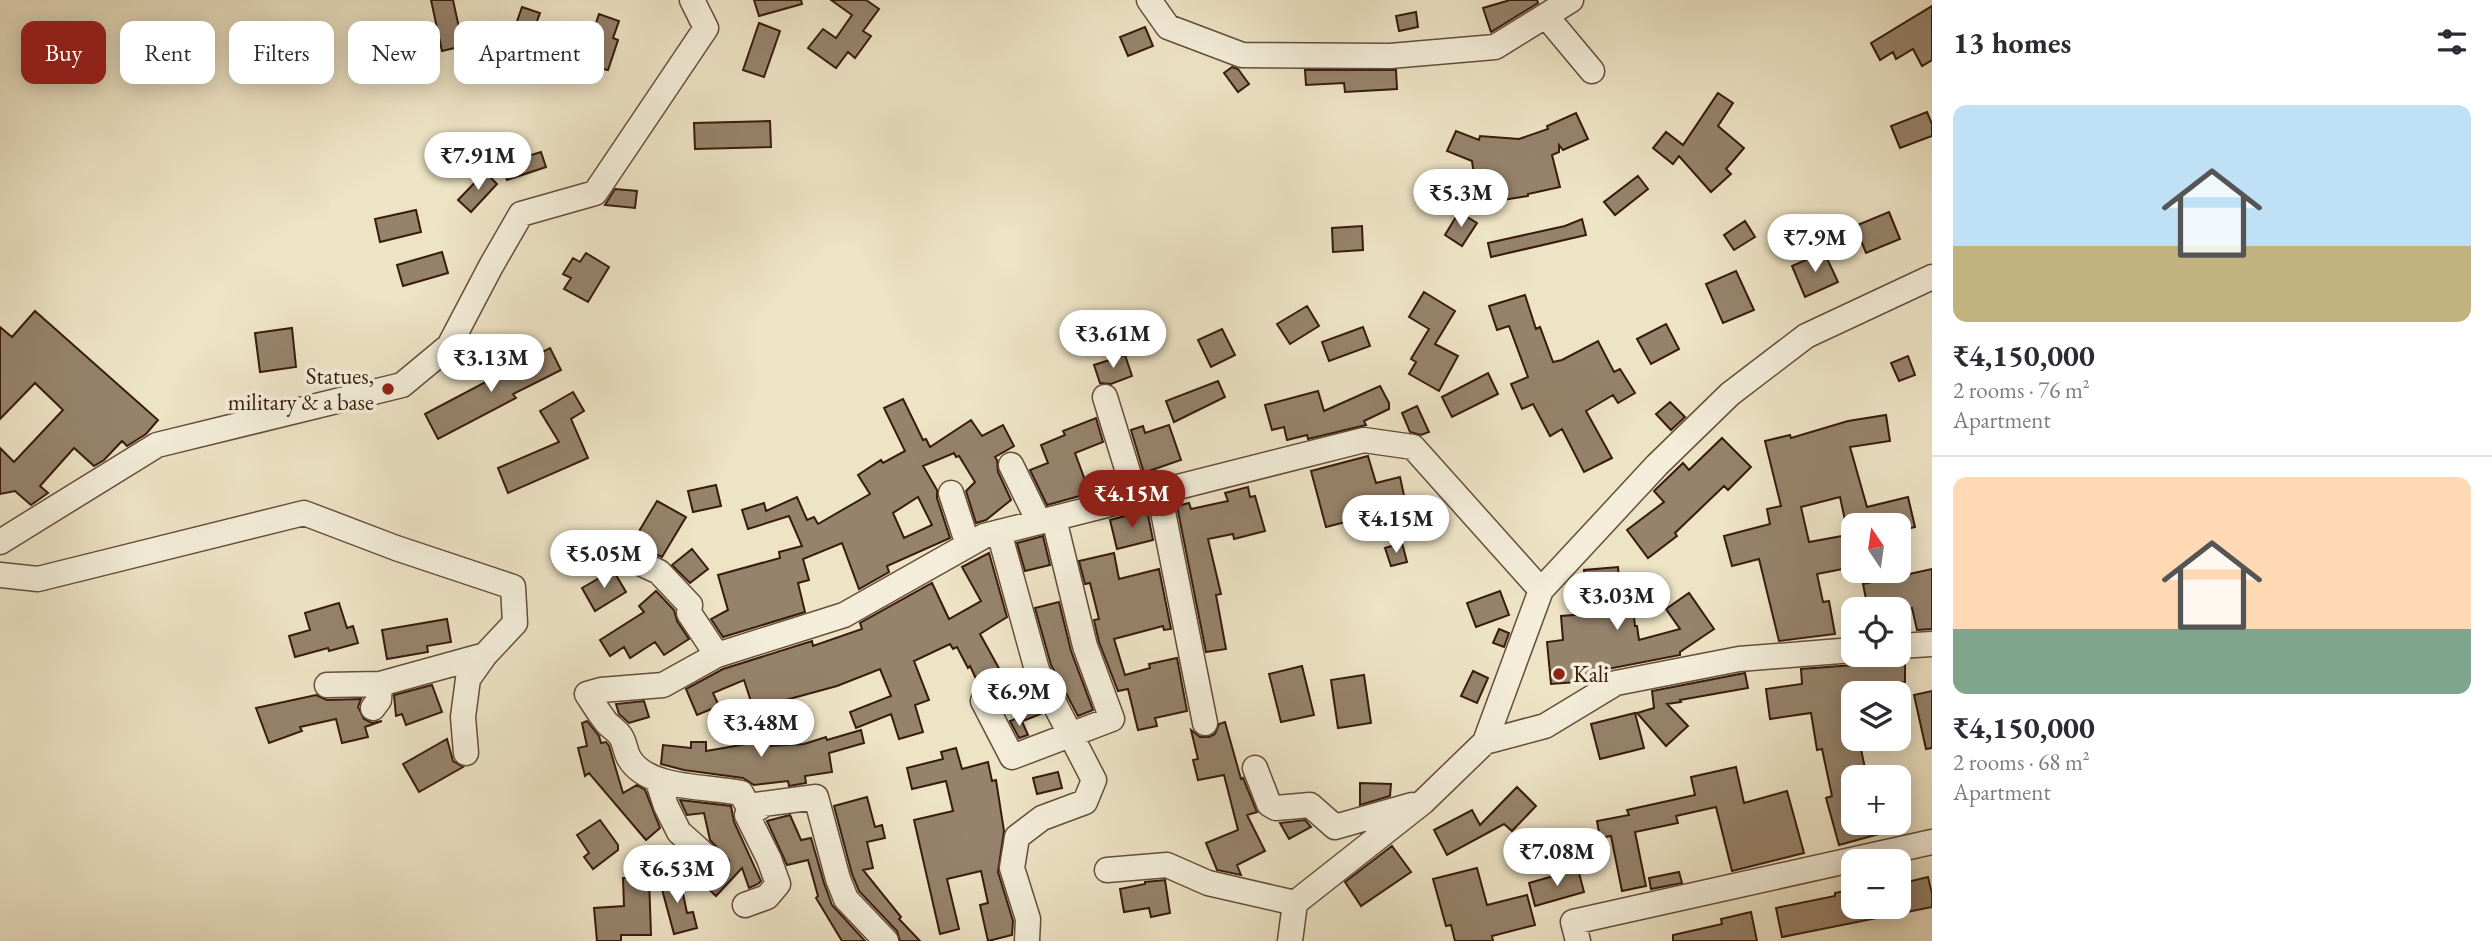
<!DOCTYPE html>
<html lang="en">
<head>
<meta charset="utf-8">
<style>
  body { margin:0; font-family:"EB Garamond",serif; background:#f2f2f3; color:#2b2b33; height:100vh; display:flex; flex-direction:column; font-size:26px; white-space:nowrap }
  * { box-sizing:border-box; margin:0 }
  p { font-size:23px; color:#7c7c81 }
  .icon { flex:none; width:38px; height:38px; fill:none; stroke:currentColor; stroke-width:2; stroke-linecap:round; stroke-linejoin:round }
  .map { position:relative; flex:1; overflow:hidden }
  .panel { display:flex; flex-direction:column; background:#fff; width:560px }
  .panel>* { flex:none }
  .guide { position:absolute; left:21px; top:21px; width:665px; height:63px; display:flex; gap:14px }
  .needle { width:46px; rotate:347deg }
  .tools { position:absolute; left:1841px; top:513px; display:grid; gap:14px }
  .tools a { display:grid; place-items:center; width:70px; height:70px; border-radius:14px; background:#fff; box-shadow:0 4px 18px #0003; font-size:35px }
  .price { position:absolute; translate:-50% -60px; padding:0 16px; border-radius:24px; background:#fff; color:#222; font-size:23px; line-height:46px; filter:drop-shadow(0 2px 4px #0008) }
  .price::after { content:''; position:absolute; left:50%; top:42px; width:21px; height:16px; margin-left:-10px; background:inherit; clip-path:polygon(0 0,100% 0,50% 100%) }
  .price.selected { background:#8f2418; color:#fff }
  ul { padding:0; list-style:none }
  li { display:grid; align-content:center; gap:14px; height:371px; padding:0 21px }
  li+li { border-top:2px solid #e1e1e2 }
  li span { display:grid; place-items:center; height:217px; border-radius:14px; color:#555 }
  li>.icon { margin-inline-start:auto }
  span .icon { width:126px; height:126px; fill:#fffc; stroke-width:1 }
  li b { font-size:30px }
  h2 { display:flex; justify-content:space-between; align-items:center; height:84px; padding:0 21px; font-size:30px }
  .tag { padding:0 24px; border-radius:14px; background:#fff; box-shadow:0 4px 18px #0003; font-size:24px; line-height:63px }
  .tag.selected { background:#8f2418; color:#fff }
  main { display:flex; flex:1; min-height:0 }
  .map>svg:first-child { display:block }
  .building { fill:#96836c; stroke:#381b0c; stroke-width:2; fill-rule:evenodd }
  .lines { fill:none; stroke-linecap:round; stroke-linejoin:round }
  .minor-casing { stroke:#654d3a; stroke-width:27 }
  .minor { stroke:#f3edd9; stroke-width:24 }
  .poi-dot { fill:#8f2418; stroke:#f3edd9; stroke-width:2.5 }
  .labels { text-anchor:middle; dominant-baseline:central; stroke-width:7; stroke-linejoin:round; paint-order:stroke }
  .poi-label { font-size:23px; fill:#381b0c; stroke:#f3edd9; text-anchor:end }
</style>
</head>
<body>
<main>
<div class="map">
<svg width="1932" height="941" viewBox="0 0 1932 941">
  <rect width="100%" height="100%" fill="#ede3c5"/>
  <filter id="stains"><feTurbulence type="fractalNoise" baseFrequency=".00286" numOctaves="4"/><feColorMatrix values="0 0 0 0 .2 0 0 0 0 .09 0 0 0 0 .02 0 0 0 .5 -.17"/></filter>
  <radialGradient id="worn" r=".72"><stop offset=".6" stop-color="#630" stop-opacity="0"/><stop offset="1" stop-color="#630" stop-opacity=".3"/></radialGradient>
  <path class="building" d="M431,0H453L463,46L442,51Z
    M754,0H801L802,4L759,16Z
    M831,0H866L879,9L863,31L871,36L855,58L848,52L836,68L808,48L823,29L836,38L852,15Z
    M1510,0H1537L1538,3L1491,32L1483,8Z
    M1932,6V60L1922,66L1913,49L1896,59L1893,52L1880,60L1871,43Z
    M522,7L540,13L534,29L578,44L584,26L594,29L599,14L619,21L613,38L618,40L608,70L603,69L602,74L587,70L586,73L508,47Z
    M1416,12L1418,27L1399,31L1396,16Z
    M759,23L780,31L764,77L743,70Z
    M1145,27L1153,46L1128,56L1120,37Z
    M1232,67L1238,69L1249,84L1238,92L1224,73Z
    M1305,70H1396L1397,89L1345,92L1344,83L1306,85Z
    M1718,93L1733,103L1718,126L1744,148L1726,169L1731,174L1711,192L1679,156L1673,164L1653,148L1666,132L1683,145Z
    M1927,112L1932,124V136L1900,148L1891,126Z
    M1576,113L1588,139L1563,150L1559,145V152L1552,155L1560,187L1528,194V196L1478,204L1472,161L1447,151L1456,131L1479,140L1480,136L1519,139L1548,129L1547,126Z
    M770,121L771,147L695,149L694,123Z
    M541,152L546,167L507,180L502,164Z
    M485,172L497,184L471,212L458,200Z
    M1638,176L1648,189L1615,215L1604,202Z
    M615,189L637,191L635,208L605,205Z
    M416,210L421,232L380,242L375,219Z
    M1459,212L1477,223L1462,246L1445,235Z
    M1889,212L1900,239L1866,253L1855,226Z
    M1582,219L1586,235L1491,257L1488,243L1565,226Z
    M1745,221L1755,237L1734,250L1724,235Z
    M1362,226L1363,250L1333,252L1332,228Z
    M442,252L448,273L403,286L397,265Z
    M1824,252L1838,282L1805,297L1792,266Z
    M586,253L609,267L588,302L564,289L571,278L563,274L573,258L580,262Z
    M1736,271L1754,310L1723,323L1706,284Z
    M1424,292L1455,311L1435,344L1458,356L1439,391L1409,374L1416,362L1411,359L1429,329L1409,317Z
    M1525,295L1536,329L1540,327L1553,362L1562,360L1598,341L1614,372L1620,369L1635,393L1618,403L1613,395L1586,411L1612,458L1584,472L1562,429L1550,436L1533,404L1522,409L1511,384L1528,377L1509,326L1497,330L1489,306Z
    M1307,306L1319,326L1290,344L1277,324Z
    M35,311L158,420L146,434L127,446L122,441L104,460L94,466L74,448L40,486L48,493L31,505L15,491L0,494V448L14,462L63,410L35,383L0,419V327L12,337Z
    M1666,324L1679,349L1651,364L1637,339Z
    M1363,327L1370,346L1329,361L1322,342Z
    M292,328L296,367L260,372L255,333Z
    M1222,329L1235,355L1211,367L1198,340Z
    M550,348L561,370L513,394L516,398L438,439L425,414Z
    M1125,355L1132,376L1111,384L1100,383L1094,365Z
    M1908,356L1915,375L1899,381L1891,363Z
    M1488,373L1498,394L1452,417L1442,397Z
    M1218,381L1225,397L1174,422L1166,401Z
    M1380,386L1389,403V409L1364,421L1366,425L1308,439L1307,435L1287,440L1284,427L1272,430L1265,405L1318,391L1324,411Z
    M573,392L584,411L571,419L588,458L508,493L498,468L559,442L540,411Z
    M903,399L923,440L926,439L930,447L971,420L982,436L1003,425L1014,446L995,457L997,460L998,472L1011,500L986,520L976,523L966,491L975,482L959,456L956,457L954,453L923,466L937,490V498L950,538L887,566L889,572L859,589L842,543L803,559L809,580L798,583L805,612L723,637L711,619L728,610L718,575L780,558L779,552L802,546L789,516L748,529L742,510L764,503L766,511L797,497L807,520L814,517L818,524L870,494L858,475L881,460L883,463L905,451L884,408ZM918,497L932,525L904,538L893,513Z
    M1670,402L1685,417L1671,430L1656,414Z
    M1417,406L1429,432L1421,435L1410,432L1402,413Z
    M1886,415L1890,441L1850,447L1867,507L1908,497L1915,527L1899,531V525H1886L1885,522L1870,525H1846L1840,497L1801,507L1809,542L1853,534V567L1817,574L1823,602L1829,601L1835,634L1779,641L1759,559L1732,566L1724,536L1770,524L1767,509L1781,506L1765,441L1790,435L1791,438L1848,421Z
    M1096,418L1103,442L1075,453L1085,480L1109,474L1112,487L1047,505L1030,470L1048,463L1041,445L1065,435L1063,431Z
    M1169,425L1181,460L1146,472L1148,479L1146,480L1131,430L1143,426L1145,433Z
    M1722,438L1751,467L1728,490L1724,486L1675,533L1677,536L1648,558L1627,530L1664,502L1654,491L1683,463L1689,470Z
    M1368,456L1376,483L1400,477L1405,500L1363,511L1365,517L1326,527L1311,471Z
    M716,485L721,506L693,512L688,491Z
    M1248,487L1250,497L1255,496L1265,531L1234,539L1233,534L1208,539L1221,594L1216,595L1226,649L1206,652L1177,506L1189,503L1191,509L1228,501L1225,493Z
    M657,501L686,517L662,557L632,543Z
    M1147,510L1153,540L1117,549L1110,520Z
    M1043,536L1050,565L1025,571L1017,543Z
    M1402,543L1407,562L1391,566L1385,548Z
    M692,549L708,569L690,583L672,565Z
    M989,553L1007,617L980,634L1001,672L1007,669L1017,689L998,698L990,688L980,687L970,666L968,668L957,647L953,649L950,644L914,661L929,700L915,705L923,732L899,739L891,714L856,728L850,712L891,696L880,669L837,686L782,701L786,715L758,723L744,680L713,693L719,706L697,715L686,689L723,669L812,641L813,646L862,629L860,623L932,583L949,619L981,601L962,567Z
    M1114,553L1119,579L1159,569L1171,629L1164,630L1163,626L1114,639L1125,675L1150,668L1149,664L1177,658L1187,711L1155,718L1157,726L1138,730L1128,689L1118,691L1099,642L1094,620L1099,619L1090,583L1085,584L1079,561Z
    M1618,567L1620,592L1631,591L1635,626H1637L1639,640L1680,629L1666,609L1689,593L1714,629L1680,652V655L1602,670V674L1591,681L1551,684L1547,642L1563,640L1561,616L1587,614L1584,570Z
    M1932,569V629L1917,630L1912,608L1899,611V609H1868L1863,584Z
    M613,570L626,592L595,611L582,588Z
    M656,591L674,610L677,621L689,639L664,655L655,642L630,658L624,647L610,656L600,640L644,612L639,606Z
    M1500,591L1509,615L1476,627L1467,603Z
    M1059,602L1071,651L1093,710L1078,716L1051,665L1035,608Z
    M339,603L347,628L353,626L358,643L329,651L328,648L295,657L289,636L310,630L305,613Z
    M447,619L451,642L427,646L428,652L387,659L382,630Z
    M1499,629L1509,633L1504,647L1493,643Z
    M1892,659L1905,661V682L1853,684V738H1857L1858,746L1860,745L1867,777H1853V822H1901V828L1839,845L1826,798L1832,796L1822,749L1817,750L1811,713L1770,719L1766,689L1802,684L1801,669L1854,665L1863,660Z
    M1302,666L1314,715L1281,722L1269,674Z
    M1473,671L1488,678L1477,703L1461,696Z
    M1745,673L1748,688L1680,700L1681,702L1667,704L1688,726L1666,746L1637,713L1654,708L1652,691Z
    M1364,675L1371,723L1338,728L1331,680Z
    M432,685L442,712L406,725L402,714L396,716L394,695Z
    M1932,691V748L1926,749L1914,695Z
    M316,695L327,700L361,699L358,707L364,719L372,723L382,721L365,727L368,737L342,743L336,719L300,727L302,731L269,743L256,708Z
    M1034,697L1043,713L1023,721L1016,705Z
    M644,701L649,717L629,723L619,714L616,704Z
    M1635,713L1644,748L1600,759L1591,724Z
    M1020,717L1028,735L1019,738L1010,721Z
    M587,721L599,736L601,743L606,742L609,746L623,793L637,785L645,790L660,828L646,840L589,773L585,776L578,748L587,746L582,723Z
    M1225,722L1241,779L1243,778L1257,812L1247,815L1265,851L1237,865L1241,875L1217,870L1206,843L1238,830L1224,775L1198,780L1193,760L1198,759L1191,730L1200,737H1209L1215,734L1219,724Z
    M861,730L864,743L829,753L832,772L805,776L806,783L789,786L788,781L754,785L743,778L684,770L661,764L663,745L691,748V742H706V751L753,743V739L770,737L771,746L804,744L826,737L827,740Z
    M447,739L453,761L463,767L419,792L403,764Z
    M956,748L962,769L988,762L992,781L996,780L1004,831L998,872L1013,921L1012,935L988,941L980,905L988,903L981,871L947,879L959,929L940,934L914,820L953,811L946,781L912,789L907,768L943,759L941,752Z
    M1736,767L1744,803L1787,791L1804,853L1732,871L1716,807L1676,816L1678,823L1635,832L1646,886L1622,891L1611,836L1600,838L1597,821L1629,815L1627,810L1695,795L1691,777Z
    M1058,772L1062,788L1037,794L1033,778Z
    M1360,783L1391,784L1390,796L1360,805Z
    M1517,787L1536,806L1512,831L1504,824L1447,855L1434,830L1472,810L1480,825Z
    M867,797L875,827L882,825L885,838L867,842L873,868L863,870L901,917L899,919L920,941H900L897,931L859,891L852,874L834,806Z
    M680,800L731,806L734,822L761,881L758,884L749,888L742,868L716,896L689,871L694,865L706,876L719,878L726,873L729,860L710,840L704,813L687,815Z
    M790,815L801,840L811,838L824,883L832,905L865,941H842L816,898L818,896L808,860L787,865L767,821Z
    M600,820L618,845V850L593,869L584,857L589,853L577,835Z
    M1305,820L1311,827L1289,839L1280,823Z
    M1392,846L1411,872L1361,906L1345,882Z
    M1477,868L1487,905L1527,895L1535,925L1492,936L1493,941H1455L1451,925L1446,926L1433,879Z
    M1578,869L1584,892L1535,906L1529,883Z
    M1679,872L1682,883L1651,889L1649,878Z
    M679,874L687,913L693,912L697,928L674,934L659,878Z
    M1928,877L1932,894V907L1782,937L1776,908L1835,896V893L1853,889V906H1899V884Z
    M623,878H649L651,935H621V941H597L594,908L624,906Z
    M1165,880L1170,913L1151,917L1149,908L1124,912L1120,889L1145,884V882Z
    M1751,912L1757,941H1673V935L1722,924L1721,919Z"/>
  <g class="lines">
    <g class="minor-casing">
      <path id="minor" d="M1149,0L1168,27L1242,55L1390,56L1495,47L1571,0
        M1546,16L1592,71
        M1105,397L1136,498
        M1011,465L1039,522
        M1159,492L1205,723
        M951,493L968,545
        M999,532L1037,670L1094,780L1085,802L1042,818L1017,837L1012,868L1028,919L1027,941
        M0,542L157,445L402,385L449,346L491,266L521,214L595,193L706,28L692,0
        M623,555L659,572L690,605L689,613L717,655
        M0,575L38,579L304,513L396,548L513,587L515,623L485,655L380,684L327,685
        M1899,646L1932,644
        M983,701L1012,757L1112,719L1085,646L1054,519
        M373,708L379,700L380,684
        M1485,742L1545,726L1616,683L1739,659L1853,650
        M466,753L463,717L468,679L485,655
        M1255,768L1269,804L1276,808L1310,805L1335,827L1412,805
        M657,779L666,806L679,832L715,864
        M1107,870L1167,865L1208,883L1295,903
        M745,905L767,897L778,884L769,859L747,815L765,804
        M886,941L846,899L838,879L816,797L748,806L741,793C709,786 647,790 629,758C625,751 625,743 621,737C618,731 610,727 606,722C599,713 593,703 587,694L601,690L663,685L717,655L844,615L984,536L1364,440L1413,447L1541,590
        M1290,941L1295,903L1423,802L1485,742L1541,590L1657,465L1730,394L1806,336L1932,277
        M1578,941L1573,922L1932,842"/>
    </g>
    <use href="#minor" class="minor"/>
  </g>
  <g class="poi-dot">
    <circle cx="388" cy="389" r="7"/>
    <circle cx="1559" cy="674" r="7"/>
  </g>
  <g class="labels">
    <g class="poi-label">
      <text x="374" y="376">Statues,<tspan x="374" dy="26">military &amp; a base</tspan></text>
      <text x="1573" y="674" text-anchor="start">Kali</text>
    </g>
  </g>
  <rect width="100%" height="100%" filter="url(#stains)"/>
  <rect width="100%" height="100%" fill="url(#worn)"/>
</svg>
<div class="tools">
<a><svg class="needle" viewBox="-14 -14 28 28"><path d="M0-13l5 13h-10z" fill="#e53935"/><path d="M0 13l5-13h-10z" fill="#7c7c81"/></svg></a>
<a><svg class="icon" aria-label="locate" viewBox="0 0 24 24"><circle cx="12" cy="12" r="6"/><path d="M12 2v4M12 18v4M2 12h4M18 12h4"/></svg></a>
<a><svg class="icon" aria-label="layers" viewBox="0 0 24 24"><path d="M12 4l9 5-9 5-9-5zM3 14l9 5 9-5"/></svg></a>
<a>+</a>
<a>−</a>
</div>
<b class="price" style="left:478px;top:192px">₹7.91M</b>
<b class="price" style="left:1461px;top:229px">₹5.3M</b>
<b class="price" style="left:1815px;top:274px">₹7.9M</b>
<b class="price" style="left:1113px;top:370px">₹3.61M</b>
<b class="price" style="left:491px;top:394px">₹3.13M</b>
<b class="price selected" style="left:1132px;top:530px">₹4.15M</b>
<b class="price" style="left:1396px;top:555px">₹4.15M</b>
<b class="price" style="left:604px;top:590px">₹5.05M</b>
<b class="price" style="left:1617px;top:632px">₹3.03M</b>
<b class="price" style="left:1019px;top:728px">₹6.9M</b>
<b class="price" style="left:761px;top:759px">₹3.48M</b>
<b class="price" style="left:1557px;top:888px">₹7.08M</b>
<b class="price" style="left:677px;top:905px">₹6.53M</b>
<div class="guide">
<a class="tag selected">Buy</a>
<a class="tag">Rent</a>
<a class="tag">Filters</a>
<a class="tag">New</a>
<a class="tag">Apartment</a>
</div>
</div>
<section class="panel">
<h2>13 homes<svg class="icon" aria-label="filters" viewBox="0 0 24 24"><path d="M4 7h16M4 17h16"/><circle cx="9" cy="7" r="2"/><circle cx="15" cy="17" r="2"/></svg></h2>
<ul>
<li><span style="background:linear-gradient(#bfe0f5 65%,#c2b280 0)"><svg class="icon" aria-label="home" viewBox="0 0 24 24"><path d="M3 11l9-7 9 7M6 9v11h12V9"/></svg></span><div><b>₹4,150,000</b><p>2 rooms · 76 m²</p><p>Apartment</p></div></li>
<li><span style="background:linear-gradient(#ffd9b3 70%,#7fa58c 0)"><svg class="icon" aria-label="home" viewBox="0 0 24 24"><path d="M3 11l9-7 9 7M6 9v11h12V9"/></svg></span><div><b>₹4,150,000</b><p>2 rooms · 68 m²</p><p>Apartment</p></div></li>
</ul>
</section>
</main>
</body>
</html>
